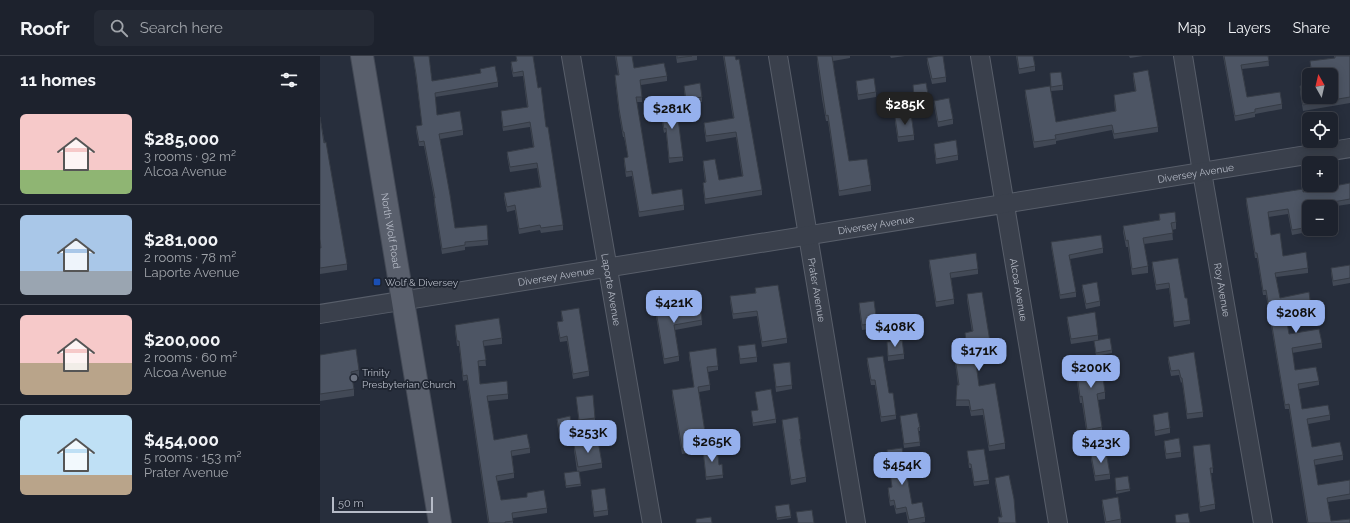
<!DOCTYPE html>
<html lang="en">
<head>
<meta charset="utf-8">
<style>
  body { margin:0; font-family:Raleway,sans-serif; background:#252a35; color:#f1f3f6; height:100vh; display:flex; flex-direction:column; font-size:15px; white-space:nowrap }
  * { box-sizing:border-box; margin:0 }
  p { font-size:13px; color:#a0a4aa }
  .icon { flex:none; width:22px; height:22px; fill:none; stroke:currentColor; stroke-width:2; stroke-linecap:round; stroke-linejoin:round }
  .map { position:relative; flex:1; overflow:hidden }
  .drawer { display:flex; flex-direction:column; background:#1d222d; width:320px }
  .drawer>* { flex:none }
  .needle { width:26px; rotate:352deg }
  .fabs { position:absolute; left:982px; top:12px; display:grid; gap:8px }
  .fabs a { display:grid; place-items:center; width:36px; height:36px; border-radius:6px; background:#1d222d; box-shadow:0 2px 10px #0003,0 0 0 1px #3b3f49; font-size:20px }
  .scale { position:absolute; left:12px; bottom:10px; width:101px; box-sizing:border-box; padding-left:4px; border:2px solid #b6bbc7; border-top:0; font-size:11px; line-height:14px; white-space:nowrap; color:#b6bbc7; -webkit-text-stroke:3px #1f2531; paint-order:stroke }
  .price { position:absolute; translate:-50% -34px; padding:0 9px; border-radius:8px; background:#95b0ed; color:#111; font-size:13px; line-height:26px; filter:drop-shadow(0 1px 2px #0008) }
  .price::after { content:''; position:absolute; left:50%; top:24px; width:12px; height:9px; margin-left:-6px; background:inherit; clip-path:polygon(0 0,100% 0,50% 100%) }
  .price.active { background:#222; color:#fff }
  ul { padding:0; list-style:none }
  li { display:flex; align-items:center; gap:12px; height:100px; padding:0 20px }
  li+li { border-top:1px solid #3b3f49 }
  li span { display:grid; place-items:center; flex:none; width:112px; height:80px; border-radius:6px; color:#555 }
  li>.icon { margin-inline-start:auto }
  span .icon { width:48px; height:48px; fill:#fffc; stroke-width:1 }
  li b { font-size:17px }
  h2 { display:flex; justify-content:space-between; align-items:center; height:48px; padding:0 20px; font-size:17px }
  header { display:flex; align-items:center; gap:24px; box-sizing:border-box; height:56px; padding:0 20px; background:#1d222d; border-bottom:1px solid #3b3f49 }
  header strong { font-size:19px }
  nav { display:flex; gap:22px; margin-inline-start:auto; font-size:14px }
  .search { width:280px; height:36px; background:#252a35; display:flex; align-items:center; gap:10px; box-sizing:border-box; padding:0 14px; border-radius:6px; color:#a0a4aa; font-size:15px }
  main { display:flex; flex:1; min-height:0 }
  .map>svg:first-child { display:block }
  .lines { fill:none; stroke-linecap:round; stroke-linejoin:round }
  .minor-casing { stroke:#585e6a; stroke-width:20 }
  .major-casing { stroke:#434955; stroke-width:24 }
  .minor { stroke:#3a404c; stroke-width:18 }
  .major { stroke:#595f6c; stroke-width:22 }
  .wall { fill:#424956 }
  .building { fill:#4d5564; stroke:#363c46 }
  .transit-dot { fill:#1a4fb4; stroke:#1f2531; stroke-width:1.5 }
  .worship-dot { fill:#6b7280; stroke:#1f2531; stroke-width:1.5 }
  .labels { text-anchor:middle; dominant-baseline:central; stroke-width:3.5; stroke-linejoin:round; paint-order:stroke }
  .street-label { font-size:10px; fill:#b6bbc7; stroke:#1f2531 }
  .poi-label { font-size:10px; fill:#b6bbc7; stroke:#1f2531; text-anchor:start }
</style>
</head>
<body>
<header>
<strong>Roofr</strong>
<div class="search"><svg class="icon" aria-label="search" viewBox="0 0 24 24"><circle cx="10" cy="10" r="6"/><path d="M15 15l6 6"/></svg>Search here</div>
<nav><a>Map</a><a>Layers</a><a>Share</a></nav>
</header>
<main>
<section class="drawer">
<h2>11 homes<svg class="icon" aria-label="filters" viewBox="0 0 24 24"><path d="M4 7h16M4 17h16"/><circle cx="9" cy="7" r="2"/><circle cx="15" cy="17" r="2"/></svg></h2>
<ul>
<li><span style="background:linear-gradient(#f6c9c9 70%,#8fb573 0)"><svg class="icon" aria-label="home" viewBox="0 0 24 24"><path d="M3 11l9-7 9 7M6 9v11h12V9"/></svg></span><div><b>$285,000</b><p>3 rooms · 92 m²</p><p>Alcoa Avenue</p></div></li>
<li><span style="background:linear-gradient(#a9c7e8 70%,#9aa5b1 0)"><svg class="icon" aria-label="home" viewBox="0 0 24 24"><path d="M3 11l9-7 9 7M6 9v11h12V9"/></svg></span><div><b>$281,000</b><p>2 rooms · 78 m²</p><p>Laporte Avenue</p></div></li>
<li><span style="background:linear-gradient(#f6c9c9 60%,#b9a48a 0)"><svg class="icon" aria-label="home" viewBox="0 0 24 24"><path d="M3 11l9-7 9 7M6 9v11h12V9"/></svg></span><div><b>$200,000</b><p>2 rooms · 60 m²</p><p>Alcoa Avenue</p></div></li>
<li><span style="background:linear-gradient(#bfe0f5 75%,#b9a48a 0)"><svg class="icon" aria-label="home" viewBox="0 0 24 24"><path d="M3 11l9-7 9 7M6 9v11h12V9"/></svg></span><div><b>$454,000</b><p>5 rooms · 153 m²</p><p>Prater Avenue</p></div></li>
</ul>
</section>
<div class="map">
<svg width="1030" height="467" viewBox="0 0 1030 467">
  <rect width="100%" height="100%" fill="#272e3c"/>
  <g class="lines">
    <g class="minor-casing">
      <g id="minor">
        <path id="s1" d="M251,0L332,467"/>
        <path id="s2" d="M458,0L536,467"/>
        <path id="s3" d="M660,0L738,467"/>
        <path id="s4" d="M863,0L882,116L943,467"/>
        <path id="s5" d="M0,258L1030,92"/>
      </g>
    </g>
    <g class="major-casing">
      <g id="major">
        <path id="s6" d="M42,0L120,467"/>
      </g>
    </g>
    <use href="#minor" class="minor"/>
    <use href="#major" class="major"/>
  </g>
  <path class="wall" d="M93,0H109L112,25L160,17V13L178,26V31L115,41L117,59L143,74V79L120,83L135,172L168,184V189L145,191V194L122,198L114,147V142L104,90H99L96,75V70L102,69L96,22Z
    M196,0H213L218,32L226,71L243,169V174L221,177L220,174L199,178L195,154L187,156L184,142V137L220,131L217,112L190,116L187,100V96L213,91L210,71L183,75L181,60V55L207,51L203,20L193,21L191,11V6L196,5Z
    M295,0H312L314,12L347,20V25L321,29L322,46H316L332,138L364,149V154L319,161L312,120L306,121L304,107V102L308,101L304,81H303L299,58L295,24V19H298Z
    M356,0H377V4L357,7Z
    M403,0H415L442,134V139L385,148L383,132V127L385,126L383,110V105L399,124L422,120L416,81L386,86L384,72V67L413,62Z
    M497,0H530V2L513,5L515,20L529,105L551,129V135L519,140L508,65H506L502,43L497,6Z
    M570,0H585L571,2Z
    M696,0H713L715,10V15L699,18Z
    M809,0H823L810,2Z
    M903,0H948L949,10L922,13L927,41L962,48V53L935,58V61L915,65Z
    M1014,0H1030V47L983,55L980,36V30L989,41L1011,19H991L990,11V5L1014,2Z
    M607,2L626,21V26L612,28L607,7Z
    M730,17L743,29V34L731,35Z
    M813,17L838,71V76L794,83L792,74L736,85V88L714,92L705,39V34L736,66L795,55L794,44V39L815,35L813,22Z
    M536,25L556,36V41L538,44L536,30Z
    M593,29L608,38V40L594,42Z
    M364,30L382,41V46L366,49L364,34Z
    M614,45L633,63V68L618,71L614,49Z
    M340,50L363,101V105L349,107L346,76L344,77L340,54Z
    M0,61L27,208V214L0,218V192H1L0,188Z
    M575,61L594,79V84L578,86L575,66Z
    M614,88L638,99V104L616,108L614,92Z
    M1030,127V148L1010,151H989V173H993V175L972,179L968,158L948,161L951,179L963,200L988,212V217L956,221L960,242L991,251V256L966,260L969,278L1002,287V292L972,297L975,314L999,325V329L979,333L982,353L1010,359V364L988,368L992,391L1023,399V404L995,409L998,429L1030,424V443L1008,446L1011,465L1030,467H987L969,353H965L946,239H943L937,202H935L926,147V142L983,136Z
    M839,158L856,166V173L852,174L853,184L824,188L828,210V217L812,219L808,191H806L803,176V170L839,164Z
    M731,186L783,192V197L750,203L756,236V241L740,243L731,190Z
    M609,204L658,213V218L631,222L634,243V248L616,251L609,209Z
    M832,206L865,242L870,264V268L854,271L849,232L836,234L832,211Z
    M1030,209V227L1013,230L1011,217V212Z
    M762,229L780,245V250L766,253L762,233Z
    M435,232L467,282V287L442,291L437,260L413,263L410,245V240L435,237Z
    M647,238L672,298V304L655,306L659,330L685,387V393L669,395L663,359L651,360L649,350H636L637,329H638L635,306V301L647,299L645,282V277L652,276L647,244Z
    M539,247L557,267V272L542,274L539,252Z
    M335,249L367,252L382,264V269L355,274L359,300V305L344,308L335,254Z
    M241,255L269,315V320L253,323L247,285L240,286L237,270V266L242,265Z
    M747,261L778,279V284L751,288L747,265Z
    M574,264L591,276V281L576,283L574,269Z
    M135,269L182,282V288L164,290L166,310H159L160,328L188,338V343L168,345L174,384L210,392V397L192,400L194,417V422L177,425L181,444L207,441V437L227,452V457L193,462V467H168L147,324L143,325L139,290H137L135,275Z
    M774,285L792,294V297L776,300Z
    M567,286L584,298V303L568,305Z
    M418,290L437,301V306L420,308Z
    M369,296L398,310V314L388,316L390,329V334L379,336L387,389V393L399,409L403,419V422L386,424L383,395L362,398L352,339V334L374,331L369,301Z
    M874,296L883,356V361L867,363L862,326L861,327L859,319L851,320L848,305V301Z
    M0,299L39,314V321L32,323L34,333V340L0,345Z
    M547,302L569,337L576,359V363L561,366L555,329H551L547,307Z
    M755,305L785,336V343L778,344L782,371V378L767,380L762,347H760L755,312Z
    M453,308L472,329V333L456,336Z
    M435,336L456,363V367L433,370L431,355L438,354Z
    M256,341L275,362V367L259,368Z
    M833,359L850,372V377L835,380L833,363Z
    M580,360L600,371V375H599L600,390L584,392L580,363Z
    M237,363L253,376V381L240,384L237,367Z
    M462,364L481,383V388H480L486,421V426L471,429L462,369Z
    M844,385L861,396V401L846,403L844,390Z
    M254,389L282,407V412L259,416L261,430L246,432L244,419L257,415L254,394Z
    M873,390L893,412V417H891L895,448V453L880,456L873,395Z
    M567,394L592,448L605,461V466L600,467H588L586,456L576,458L574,449L570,450L568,437V432L572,431L567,399Z
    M647,395L669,424V428L654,430L651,412H649Z
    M771,399L790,418V423L775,425L771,403Z
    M675,422L696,467H678V461H681L675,426Z
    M795,422L810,433V435L796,438Z
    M271,434L288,454V459L274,461L271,439Z
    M782,444L801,463V467H785L782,449Z
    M455,452L471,460V462L457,464Z"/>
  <path class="building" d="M93,0H109L112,25L161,17L160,13L175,10L178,26L115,37L117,59L140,55L143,74L119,78L130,139L135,172L167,169L168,184L145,186V189L122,193L114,142H115L104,85L99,86L96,70L102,69L96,18Z
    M196,0H213L218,32L221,31L226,71H228L243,169L221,172L220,169L199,173L195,149L187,151L184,137L221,131L217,107L190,111L187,96L214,91L210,66L183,71L181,55L208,51L203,15L193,17L191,6L197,5Z
    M296,0H312L314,12L344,7L347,20L320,24L322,41H316L332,138L362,133L364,149L319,156L312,115L306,116L304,102L308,101L304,76H303L299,53L295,19H299Z
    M357,0H372L357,2Z
    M404,0H415L416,4L419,3L442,134L385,143L383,127L386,126L383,105L395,103L399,124L423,120L416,76L386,80L384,67L414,62Z
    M497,0H512L515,20L529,105L547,103L551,129L519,135L508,59L506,60Z
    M618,0H623L626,21L612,23L607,2Z
    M697,0H713L715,10L699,13Z
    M904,0H948L949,5L921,9L927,41L960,36L962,48L935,53V56L915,60Z
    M1015,0H1030V41L983,49L980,30L989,28V41H1011V19H992L990,5L1015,2Z
    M828,14L838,71L794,78L792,69L735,79L736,83L714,86L705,34L730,30L736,66L796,55L794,39L816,35L813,17Z
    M741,16L743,29L731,31L730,17Z
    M554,22L556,36L538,39L536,25Z
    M380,27L382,41L366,44L364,30Z
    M606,27L608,38L594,40L593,29Z
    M629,42L633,63L618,66L614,45Z
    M356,47L363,101L349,102L346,72L344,73L340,50Z
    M591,58L594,79L578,81L575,61Z
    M0,61L4,87L6,86L27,208L0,212V192H1L0,183Z
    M636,84L638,99L616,103L614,88Z
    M1030,127V143L990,150V151H989V171L972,174L968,153L948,156L951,179L960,177L963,200L986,196L988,212L955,217L960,242L989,236L991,251L965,255L969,278L999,273L1002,287L972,292L975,314L996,311L999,325L978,328L982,353L1008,349L1010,359L987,363L992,391L1020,386L1023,399L994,404L998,429L1030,424V438L1007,442L1011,465L1030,463V467H988L969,348L965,349L946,234L943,235L937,197H935L926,142L983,133V136Z
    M855,156L856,166L851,167L853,177L823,182L828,210L812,213L808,184L806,185L803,170L840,164L839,158Z
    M781,179L783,192L749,199L756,236L740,239L731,186Z
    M656,197L658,213L630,217L634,243L616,246L609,204Z
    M858,202L865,242H867L870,264L854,266L849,227L836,229L832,206Z
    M1030,209V222L1013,225L1011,212Z
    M777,226L780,245L766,248L762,229Z
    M458,229L467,282L442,286L437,255L413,258L410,240L436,237L435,232Z
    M662,236L672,298L655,300L659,330L675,327L685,387L669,390L663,353L651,355L649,344H636L637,329H639L635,301L648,299L645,277L653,275L647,238Z
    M366,244L367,252L380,250L382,264L354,269L359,300L344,303L335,249Z
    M554,245L557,267L542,269L539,247Z
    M259,252L269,315L253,318L247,280L240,282L237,266L243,265L241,255Z
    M775,256L778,279L751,283L747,261Z
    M588,261L591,276L576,278L574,264Z
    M179,262L182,282L163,285L166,304L158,305L160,328L187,325L188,338L167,340L174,384L207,378L210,392L191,395L194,417L176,420L181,444L207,441V437L224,434L227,452L192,457L193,465L185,466V467H169L147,319L143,320L139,285H137L135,269Z
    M790,282L792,294L776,297L774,285Z
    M582,284L584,298L568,300L567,286Z
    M435,288L437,301L420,303L418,290Z
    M396,292L398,310L387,311L390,329L378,331L387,389L362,393L352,334L374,331L369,296Z
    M36,293L39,314L31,316L34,333L0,338V299Z
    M874,296L883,356L867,358L862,322H861L859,314L851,315L848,301Z
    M563,300L569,337H573L576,359L561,361L555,324H551L547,302Z
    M780,301L785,336L777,338L782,371L767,374L762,340L760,341L755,305Z
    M470,306L472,329L456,331L453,308Z
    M451,333L456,363L433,367L431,355L438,354L435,336Z
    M273,339L275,362L259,364L256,341Z
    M848,356L850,372L835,375L833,359Z
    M597,357L600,371L598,372L600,386L584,388L580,360Z
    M250,360L253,376L240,379L237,363Z
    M478,361L481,383H480L486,421L471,424L462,364Z
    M859,382L861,396L846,398L844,385Z
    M278,385L282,407L258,411L254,389Z
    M890,388L893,412H890L895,448L880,451L873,390Z
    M397,392L399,409L402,408L403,419L386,421L383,394Z
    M582,392L592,448L602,446L605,461L589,464L586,451L576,453L574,444L570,445L568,432L572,431L567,394Z
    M664,393L669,424L654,426L651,408H649L647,395Z
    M786,396L790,418L775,420L771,399Z
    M259,415L261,428L246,430L244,417Z
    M689,419L694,443L696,467H679L678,461H682L675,422Z
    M808,420L810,433L796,435L795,422Z
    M285,432L288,454L274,456L271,434Z
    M798,441L801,463L786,466L782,444Z
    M469,448L471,460L457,462L455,450Z
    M492,454L494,467H478L476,456Z
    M868,457L870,467H856L855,459Z
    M391,461L392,467H376V463Z"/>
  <rect class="transit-dot" x="53" y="222" width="8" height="8" rx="2"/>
  <circle class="worship-dot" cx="34" cy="322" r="4"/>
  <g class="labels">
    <g class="street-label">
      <text stroke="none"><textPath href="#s5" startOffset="887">Diversey Avenue</textPath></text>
      <text stroke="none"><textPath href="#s5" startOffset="563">Diversey Avenue</textPath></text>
      <text stroke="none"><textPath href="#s6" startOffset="177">North Wolf Road</textPath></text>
      <text stroke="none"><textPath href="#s5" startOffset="239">Diversey Avenue</textPath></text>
      <text stroke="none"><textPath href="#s1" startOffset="237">Laporte Avenue</textPath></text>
      <text stroke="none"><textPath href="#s2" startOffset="237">Prater Avenue</textPath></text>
      <text stroke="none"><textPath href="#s3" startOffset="237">Alcoa Avenue</textPath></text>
      <text stroke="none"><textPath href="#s4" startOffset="237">Roy Avenue</textPath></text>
    </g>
    <g class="poi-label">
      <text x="65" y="226">Wolf &amp; Diversey</text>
      <text x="42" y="316">Trinity<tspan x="42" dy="12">Presbyterian Church</tspan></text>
    </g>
  </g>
</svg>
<div class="fabs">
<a><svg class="needle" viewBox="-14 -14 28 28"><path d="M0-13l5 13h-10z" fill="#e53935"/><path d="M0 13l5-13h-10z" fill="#a0a4aa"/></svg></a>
<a><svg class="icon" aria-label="locate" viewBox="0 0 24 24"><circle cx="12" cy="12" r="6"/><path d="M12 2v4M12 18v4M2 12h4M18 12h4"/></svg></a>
<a>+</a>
<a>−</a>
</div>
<div class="scale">50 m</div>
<b class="price active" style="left:585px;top:70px">$285K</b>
<b class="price" style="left:352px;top:74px">$281K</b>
<b class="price" style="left:354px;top:268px">$421K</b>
<b class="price" style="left:976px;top:278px">$208K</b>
<b class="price" style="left:575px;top:292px">$408K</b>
<b class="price" style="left:659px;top:316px">$171K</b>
<b class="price" style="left:771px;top:333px">$200K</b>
<b class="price" style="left:268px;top:398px">$253K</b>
<b class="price" style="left:392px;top:407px">$265K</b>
<b class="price" style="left:781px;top:408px">$423K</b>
<b class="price" style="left:582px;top:430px">$454K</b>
</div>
</main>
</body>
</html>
